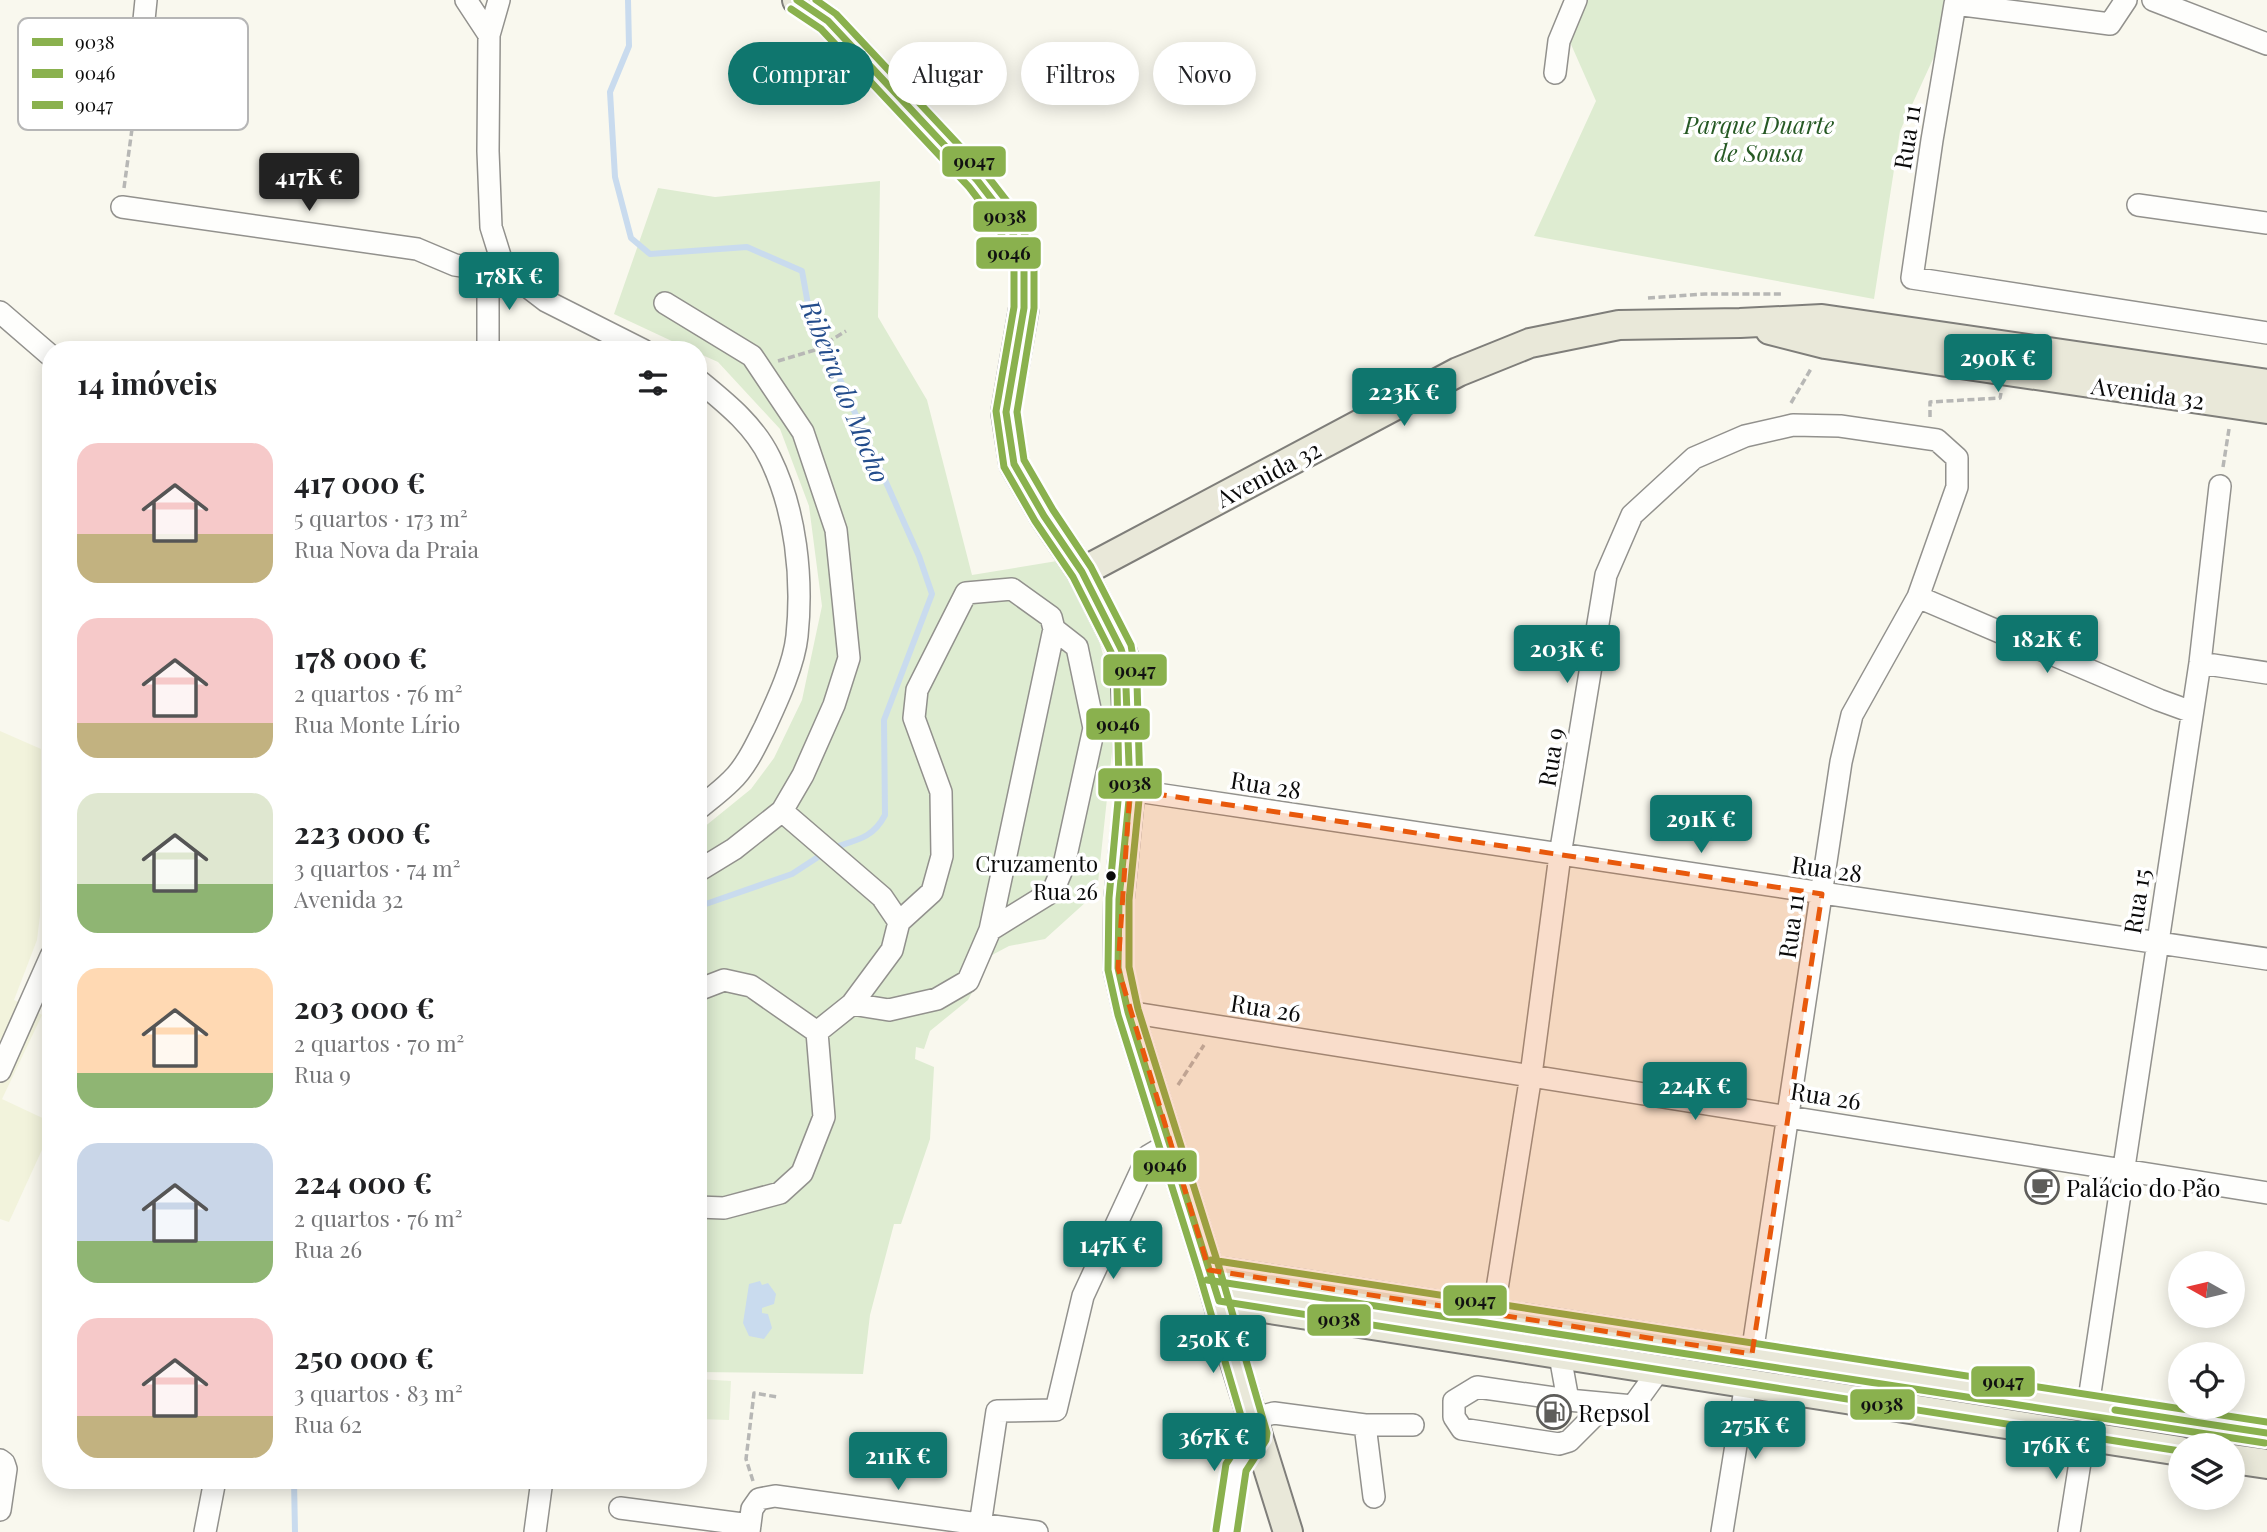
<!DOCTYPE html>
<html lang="pt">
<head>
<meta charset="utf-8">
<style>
  body { margin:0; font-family:"Playfair Display",serif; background:#f2f2f2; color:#202124; height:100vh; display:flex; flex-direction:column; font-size:26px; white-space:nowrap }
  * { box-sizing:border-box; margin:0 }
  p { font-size:23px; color:#757577 }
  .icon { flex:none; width:38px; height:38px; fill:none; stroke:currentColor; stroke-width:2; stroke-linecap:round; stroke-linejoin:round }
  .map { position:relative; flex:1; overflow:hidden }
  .sheet { position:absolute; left:42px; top:341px; width:665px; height:1148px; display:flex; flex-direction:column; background:#fff; border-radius:28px; box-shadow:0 4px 18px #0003 }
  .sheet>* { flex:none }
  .banner { position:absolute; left:728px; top:42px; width:665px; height:63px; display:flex; gap:14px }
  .needle { width:46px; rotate:278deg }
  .tools { position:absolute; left:2168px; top:1251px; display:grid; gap:14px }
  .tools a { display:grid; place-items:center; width:77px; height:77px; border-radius:50%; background:#fff; box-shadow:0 4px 18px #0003; font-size:35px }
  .price { position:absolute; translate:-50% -60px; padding:0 16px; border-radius:7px; background:#0f766e; color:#fff; font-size:23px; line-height:46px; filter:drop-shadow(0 2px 4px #0008) }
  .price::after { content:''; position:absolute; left:50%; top:42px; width:21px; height:16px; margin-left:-10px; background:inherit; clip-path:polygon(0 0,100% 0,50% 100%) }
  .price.selected { background:#222; color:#fff }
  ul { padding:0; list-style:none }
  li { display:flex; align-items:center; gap:21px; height:175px; padding:0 35px }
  li span { display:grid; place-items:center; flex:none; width:196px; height:140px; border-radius:21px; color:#555 }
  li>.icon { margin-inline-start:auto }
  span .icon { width:84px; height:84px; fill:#fffc; stroke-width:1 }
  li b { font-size:30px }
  h2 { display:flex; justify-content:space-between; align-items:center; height:84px; padding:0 35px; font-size:30px }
  .pill { padding:0 24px; border-radius:32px; background:#fff; box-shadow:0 4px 18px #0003; font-size:24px; line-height:63px }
  .pill.selected { background:#0f766e; color:#fff }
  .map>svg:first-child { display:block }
  .farmland { fill:#f2f3dc }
  .green { fill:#deecd1 }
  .pitch { fill:#e8f1da }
  .water { fill:#c9dbee }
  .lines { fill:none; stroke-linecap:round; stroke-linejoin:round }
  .stream { stroke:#c9dbee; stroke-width:6 }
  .minor-casing { stroke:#92918d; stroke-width:24 }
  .major-casing { stroke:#7f7e7a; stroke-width:32 }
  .path { stroke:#b7b7b5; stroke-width:3.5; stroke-dasharray:7 3.5; stroke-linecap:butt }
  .minor { stroke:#fefefc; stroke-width:21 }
  .major { stroke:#e9e8d9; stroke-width:28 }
  .bus-1-casing { stroke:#fff; stroke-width:12 }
  .bus-2-casing { stroke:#fff; stroke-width:12 }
  .bus-3-casing { stroke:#fff; stroke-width:12 }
  .bus-1 { stroke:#8ab14e; stroke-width:7 }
  .bus-2 { stroke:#8ab14e; stroke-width:7 }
  .bus-3 { stroke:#8ab14e; stroke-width:7 }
  .marked { fill:#e8590c; fill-opacity:0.2; stroke:#e8590c; stroke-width:5; stroke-dasharray:14 9; stroke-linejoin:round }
  .bus-dot { fill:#0a0a0a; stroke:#fff; stroke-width:2.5 }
  .labels { text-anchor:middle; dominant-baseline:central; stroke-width:7; stroke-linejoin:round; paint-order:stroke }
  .bus-label { font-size:22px; fill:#0a0a0a; stroke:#fff; text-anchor:end }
  .park-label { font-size:24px; font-style:italic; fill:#265924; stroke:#fff }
  .street-label { font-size:24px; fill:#0a0a0a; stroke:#fff }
  .poi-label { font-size:24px; fill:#0a0a0a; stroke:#fff; text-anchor:start }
  .water-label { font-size:26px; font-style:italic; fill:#244d8c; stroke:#fff }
  .key { fill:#fff; stroke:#b6b6b6; stroke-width:2 }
  .key-label { font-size:19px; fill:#0a0a0a }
  .line-badge { stroke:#fff; stroke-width:2.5 }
  .pale-badge-label { font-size:19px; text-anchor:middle; font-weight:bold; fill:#111 }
</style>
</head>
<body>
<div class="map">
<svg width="2267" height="1532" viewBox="0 0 2267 1532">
  <rect width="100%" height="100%" fill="#f9f8ee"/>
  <path class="farmland" d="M0,731L41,749L40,915L37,940L14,1000L42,1015L2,1099L51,1122V1130L9,1222L0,1219Z"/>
  <path class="green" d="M1583,0H1960L1900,131L1874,299L1534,236L1596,101L1566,33Z
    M880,181L878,317L927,400L972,575L1057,561L1093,619L1117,705L1097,892L1045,939L1009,946L992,955L968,1000L930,1031L924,1049L916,1047L915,1059L934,1067L930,1139L901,1224H894L870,1315L863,1374L698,1372V832L751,789L774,758L802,700L822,606L809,506L780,429L718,362L698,353V350H691L614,314L658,188L715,197Z"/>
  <path class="pitch" d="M698,1379L731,1381L729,1420L698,1419Z"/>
  <path class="water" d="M760,1281L762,1285L768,1283L776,1294L774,1304L762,1308V1313L768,1314L772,1328L764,1339L749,1336L743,1323L749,1284Z"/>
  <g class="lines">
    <path class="stream" d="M628,0L629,46L610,92L615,177L631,238L650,254L747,247L802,271L809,310L919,556L932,594L884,720L885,815C873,838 857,840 835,847
      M698,909L700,906L792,874L818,857
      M294,1480L295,1532"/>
    <g class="minor-casing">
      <path id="minor" d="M466,0L489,35
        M499,0L489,35L488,151L491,227L501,259L520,281L546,301L643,350
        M2126,0L2110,24L1955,4L1932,140L1912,278L2267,333
        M2153,0L2267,44
        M1555,73L1559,41L1576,0
        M135,109L146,0
        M2138,205L2267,223
        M122,207L417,249L455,265L488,270
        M665,303L752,356L803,432L836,530L849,658L834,705L803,775L782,811L734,849L698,871
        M0,312L51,356
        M488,350V270L497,262
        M698,380C726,403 754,425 770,458C796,511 803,578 797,636C794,665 777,701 765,727C756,745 746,767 731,781C721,791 709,800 698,809
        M1918,597L2159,700L2192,712
        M2200,663L2267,673
        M1130,790L2267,959
        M899,922L932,892L942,856L941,792L914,718L917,690L966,593L1012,589L1051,617L1054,629L1077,647L1094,728L1064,865L1053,891L990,930
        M698,990L724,980L751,986L817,1032
        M852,1004L889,1010L937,999L968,981L990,930L1054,629
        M1128,1012L2267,1193
        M0,1071L51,956
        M698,1207L724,1208L780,1193L802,1173L824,1117L817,1032L852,1004L892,950L899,922L882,897L782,811
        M1493,1314L1531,1075L1560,855L1606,575L1632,515L1694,458L1745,436L1793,425L1840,426L1937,440L1957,458V487L1918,597L1852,715L1841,762L1752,1354
        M1560,1356L1568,1400L1633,1406L1659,1370
        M1568,1400L1477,1387L1454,1401V1417L1462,1429L1559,1444L1569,1441L1606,1404
        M2088,1406L2200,663L2220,486
        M1252,1419L1274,1413L1365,1425H1413
        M1365,1425L1374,1497
        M0,1460L4,1463L6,1469L0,1510
        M620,1508L750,1525
        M205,1532L215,1480
        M535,1532L542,1480
        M749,1532L752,1509L759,1499L775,1496L1037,1532
        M979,1532L997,1411L1056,1410L1083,1296L1148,1156L1170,1143
        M1226,1532L1236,1467L1257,1435
        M1722,1532L1746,1383
        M2069,1532L2084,1437"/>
    </g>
    <g class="major-casing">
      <path id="major" d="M797,0L828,21L977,180L1004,215L1015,238L1024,269V308L1006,412L1014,464L1044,516L1082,572L1121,649L1125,662L1130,790L1119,899L1118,968L1128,1012L1209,1270L1234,1359L1288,1532
        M1770,330L1825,344L2267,409
        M1082,572L1458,372L1530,343L1619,325L1740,323L1822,319L2267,384
        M1209,1270L2267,1433
        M1219,1301L2180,1451
        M2233,1459L2267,1464"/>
    </g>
    <path class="path" d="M124,188L132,129
      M1648,298L1705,294H1784
      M778,361L815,350L846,331
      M1791,403L1812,367
      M1930,417V402L2000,398L2001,393
      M2223,467L2229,429
      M1178,1085L1204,1045
      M1217,1421L1228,1425
      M753,1481L746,1459L754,1393L777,1397"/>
    <use href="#minor" class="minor"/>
    <use href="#major" class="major"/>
    <g class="bus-1-casing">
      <path id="bus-1" d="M797,0L828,21L977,180L1004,215L1015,238L1024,269V308L1006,412L1014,464L1044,516L1082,572L1121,649L1125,662L1130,790L1119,899L1118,968L1128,1012L1219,1301L2180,1451
        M2115,1410L2267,1433"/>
    </g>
    <g class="bus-2-casing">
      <path id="bus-2" d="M791,9L821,29L969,187L995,221L1005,242L1014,270V307L996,411L1004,467L1035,521L1073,577L1111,652L1117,685L1119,790L1109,898L1108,970L1118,1015L1199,1273L1246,1433L1226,1464L1216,1530
        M1207,1280L2265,1443"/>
    </g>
    <g class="bus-3-casing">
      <path id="bus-3" d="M816,0L836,14L985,173L1013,209L1025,235L1034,268V308L1017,412L1024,460L1053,510L1091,567L1131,645L1137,682L1140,790L1129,900V967L1138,1009L1219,1267L1267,1433L1266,1440L1246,1471L1237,1532
        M1211,1260L2267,1422"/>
    </g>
    <use href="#bus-1" class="bus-1"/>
    <use href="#bus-2" class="bus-2"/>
    <use href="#bus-3" class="bus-3"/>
  </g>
  <path class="marked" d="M1130,790L1822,894L1752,1354L1209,1270L1118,968Z"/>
  <defs>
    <g id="cafe-ring" transform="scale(1.75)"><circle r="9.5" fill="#fff" stroke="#5e5d5a" stroke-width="1.5"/><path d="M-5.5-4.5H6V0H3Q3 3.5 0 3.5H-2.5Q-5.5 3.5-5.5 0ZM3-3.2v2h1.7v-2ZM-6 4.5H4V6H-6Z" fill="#5e5d5a"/></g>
    <g id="fuel-ring" transform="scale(1.75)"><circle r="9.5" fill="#fff" stroke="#5e5d5a" stroke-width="1.5"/><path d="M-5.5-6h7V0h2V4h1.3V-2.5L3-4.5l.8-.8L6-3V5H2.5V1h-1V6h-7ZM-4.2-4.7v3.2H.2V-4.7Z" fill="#5e5d5a"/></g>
  </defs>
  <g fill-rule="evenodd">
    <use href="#cafe-ring" x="2042" y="1187"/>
    <use href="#fuel-ring" x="1554" y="1412"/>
  </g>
  <circle class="bus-dot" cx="1111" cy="876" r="6"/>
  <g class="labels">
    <g class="bus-label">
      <text x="1098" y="863">Cruzamento<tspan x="1098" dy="28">Rua 26</tspan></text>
    </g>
    <g class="park-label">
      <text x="1759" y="124">Parque Duarte<tspan x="1759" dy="28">de Sousa</tspan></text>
    </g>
    <g class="street-label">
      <text transform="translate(1906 137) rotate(-81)">Rua 11</text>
      <text transform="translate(2148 392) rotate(8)">Avenida 32</text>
      <text transform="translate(1268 473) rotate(-28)">Avenida 32</text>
      <text transform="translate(1550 757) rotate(-81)">Rua 9</text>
      <text transform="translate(1266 784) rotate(9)">Rua 28</text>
      <text transform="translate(1827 868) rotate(8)">Rua 28</text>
      <text transform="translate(2136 901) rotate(-81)">Rua 15</text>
      <text transform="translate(1790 926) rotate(-82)">Rua 11</text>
      <text transform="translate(1266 1007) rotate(9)">Rua 26</text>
      <text transform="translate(1826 1095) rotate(9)">Rua 26</text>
    </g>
    <g class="poi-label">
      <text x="2066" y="1187">Palácio do Pão</text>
      <text x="1578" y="1412">Repsol</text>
    </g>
    <g class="water-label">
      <text transform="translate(846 391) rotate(68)">Ribeira do Mocho</text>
    </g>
  </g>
  <rect x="18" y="18" width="230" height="112" rx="10" class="key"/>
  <rect x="32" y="38" width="31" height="8" fill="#8ab14e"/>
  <rect x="32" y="69" width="31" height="9" fill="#8ab14e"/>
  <rect x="32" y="101" width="31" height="8" fill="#8ab14e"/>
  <g class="key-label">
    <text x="75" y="49">9038</text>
    <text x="75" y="80">9046</text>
    <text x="75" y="112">9047</text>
  </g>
  <g class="line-badge">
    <rect x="941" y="145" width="66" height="33" rx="7" fill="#8ab14e"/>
    <rect x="972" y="200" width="66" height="33" rx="7" fill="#8ab14e"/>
    <rect x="975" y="236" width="67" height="34" rx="7" fill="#8ab14e"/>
    <rect x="1102" y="653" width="66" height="34" rx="7" fill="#8ab14e"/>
    <rect x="1085" y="707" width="66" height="34" rx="7" fill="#8ab14e"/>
    <rect x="1097" y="767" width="66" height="33" rx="7" fill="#8ab14e"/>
    <rect x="1132" y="1149" width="66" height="34" rx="7" fill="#8ab14e"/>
    <rect x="1442" y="1284" width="66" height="33" rx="7" fill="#8ab14e"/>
    <rect x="1306" y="1303" width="66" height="34" rx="7" fill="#8ab14e"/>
    <rect x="1970" y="1365" width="66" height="33" rx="7" fill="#8ab14e"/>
    <rect x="1849" y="1388" width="67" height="33" rx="7" fill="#8ab14e"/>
  </g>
  <g class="pale-badge-label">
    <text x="974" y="168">9047</text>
    <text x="1005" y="223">9038</text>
    <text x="1009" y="260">9046</text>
    <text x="1135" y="677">9047</text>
    <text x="1118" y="731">9046</text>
    <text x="1130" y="790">9038</text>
    <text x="1165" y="1172">9046</text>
    <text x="1475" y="1307">9047</text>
    <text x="1339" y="1326">9038</text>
    <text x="2003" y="1388">9047</text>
    <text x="1882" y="1411">9038</text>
  </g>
</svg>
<div class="tools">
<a><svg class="needle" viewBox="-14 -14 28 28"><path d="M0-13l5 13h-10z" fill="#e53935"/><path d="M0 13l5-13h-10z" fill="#757577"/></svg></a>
<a><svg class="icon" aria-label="locate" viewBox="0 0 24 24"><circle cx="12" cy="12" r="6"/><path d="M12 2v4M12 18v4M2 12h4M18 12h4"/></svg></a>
<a><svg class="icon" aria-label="layers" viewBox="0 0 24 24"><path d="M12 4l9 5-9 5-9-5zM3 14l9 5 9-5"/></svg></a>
</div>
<b class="price selected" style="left:309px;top:213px">417K €</b>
<b class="price" style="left:509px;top:312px">178K €</b>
<b class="price" style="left:1998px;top:394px">290K €</b>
<b class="price" style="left:1404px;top:428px">223K €</b>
<b class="price" style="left:2047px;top:675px">182K €</b>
<b class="price" style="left:1567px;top:685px">203K €</b>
<b class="price" style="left:1701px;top:855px">291K €</b>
<b class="price" style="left:1695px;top:1122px">224K €</b>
<b class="price" style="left:1113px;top:1281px">147K €</b>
<b class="price" style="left:1213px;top:1375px">250K €</b>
<b class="price" style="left:1755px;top:1461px">275K €</b>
<b class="price" style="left:1214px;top:1473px">367K €</b>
<b class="price" style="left:2056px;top:1481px">176K €</b>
<b class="price" style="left:898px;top:1492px">211K €</b>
<div class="banner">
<a class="pill selected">Comprar</a>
<a class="pill">Alugar</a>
<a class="pill">Filtros</a>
<a class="pill">Novo</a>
</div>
<section class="sheet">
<h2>14 imóveis<svg class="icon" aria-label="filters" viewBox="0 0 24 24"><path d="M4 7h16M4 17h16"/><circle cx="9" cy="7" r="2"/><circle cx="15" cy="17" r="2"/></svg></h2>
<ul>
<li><span style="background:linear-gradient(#f6c9c9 65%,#c2b280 0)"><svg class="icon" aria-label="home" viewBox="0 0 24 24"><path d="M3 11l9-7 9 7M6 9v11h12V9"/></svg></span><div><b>417 000 €</b><p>5 quartos · 173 m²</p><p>Rua Nova da Praia</p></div></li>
<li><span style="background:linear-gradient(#f6c9c9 75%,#c2b280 0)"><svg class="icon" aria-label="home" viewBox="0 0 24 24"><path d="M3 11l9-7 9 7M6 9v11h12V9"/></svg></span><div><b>178 000 €</b><p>2 quartos · 76 m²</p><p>Rua Monte Lírio</p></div></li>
<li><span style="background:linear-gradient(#dfe7d0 65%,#8fb573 0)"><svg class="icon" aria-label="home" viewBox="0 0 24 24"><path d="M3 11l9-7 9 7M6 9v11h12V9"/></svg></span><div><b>223 000 €</b><p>3 quartos · 74 m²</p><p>Avenida 32</p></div></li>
<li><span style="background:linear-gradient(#ffd9b3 75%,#8fb573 0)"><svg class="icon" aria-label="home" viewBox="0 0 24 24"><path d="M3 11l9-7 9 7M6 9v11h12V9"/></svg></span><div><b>203 000 €</b><p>2 quartos · 70 m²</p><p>Rua 9</p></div></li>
<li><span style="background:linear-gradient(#c9d6e8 70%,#8fb573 0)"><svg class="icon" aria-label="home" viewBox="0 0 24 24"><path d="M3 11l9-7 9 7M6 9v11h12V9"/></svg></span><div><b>224 000 €</b><p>2 quartos · 76 m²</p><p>Rua 26</p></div></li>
<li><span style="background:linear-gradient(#f6c9c9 70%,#c2b280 0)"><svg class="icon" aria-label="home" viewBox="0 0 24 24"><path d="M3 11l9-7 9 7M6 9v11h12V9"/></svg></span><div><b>250 000 €</b><p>3 quartos · 83 m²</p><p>Rua 62</p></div></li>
</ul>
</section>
</div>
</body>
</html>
